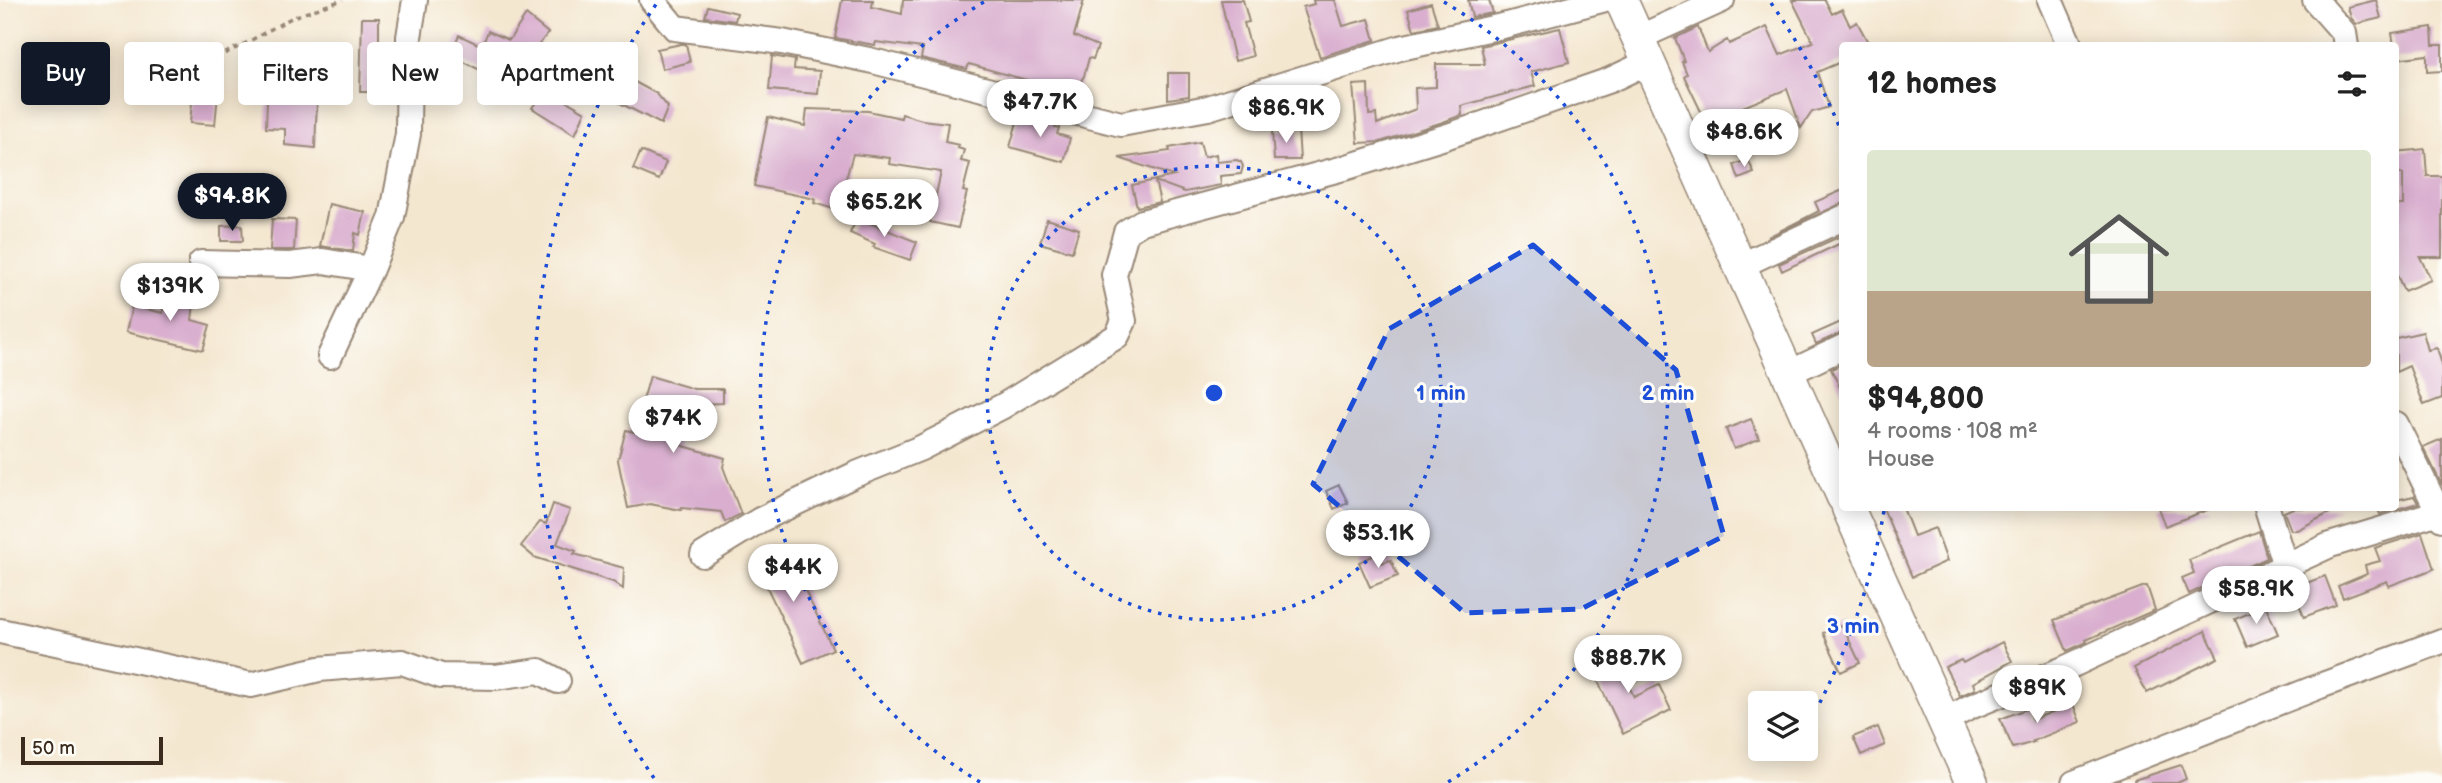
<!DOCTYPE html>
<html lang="en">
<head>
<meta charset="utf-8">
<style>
  body { margin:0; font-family:"Balsamiq Sans",sans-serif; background:#f6f6f6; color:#222; height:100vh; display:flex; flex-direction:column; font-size:26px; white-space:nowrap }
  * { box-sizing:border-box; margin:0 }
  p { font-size:23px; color:#767676 }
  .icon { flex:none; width:38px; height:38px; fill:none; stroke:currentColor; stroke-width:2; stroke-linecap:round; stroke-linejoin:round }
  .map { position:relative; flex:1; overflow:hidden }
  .sheet { position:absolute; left:1839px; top:42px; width:560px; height:469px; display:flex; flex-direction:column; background:#fff; border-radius:7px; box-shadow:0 4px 18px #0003 }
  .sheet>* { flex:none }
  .hud { position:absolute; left:21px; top:42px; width:665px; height:63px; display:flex; gap:14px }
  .tools { position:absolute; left:1748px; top:691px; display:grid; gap:14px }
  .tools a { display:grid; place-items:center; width:70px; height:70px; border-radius:7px; background:#fff; box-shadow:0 4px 18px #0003; font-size:35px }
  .scale { position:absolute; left:21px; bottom:18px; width:142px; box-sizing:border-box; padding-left:7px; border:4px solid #3b2a1e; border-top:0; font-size:19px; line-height:24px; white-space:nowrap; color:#3b2a1e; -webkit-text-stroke:5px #fdfcf7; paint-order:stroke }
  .price { position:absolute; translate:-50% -60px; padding:0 16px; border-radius:24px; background:#fff; color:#222; font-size:23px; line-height:46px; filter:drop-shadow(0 2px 4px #0008) }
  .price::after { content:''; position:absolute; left:50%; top:42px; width:21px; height:16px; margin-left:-10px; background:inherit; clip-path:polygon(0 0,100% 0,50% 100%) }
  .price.selected { background:#111827; color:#fff }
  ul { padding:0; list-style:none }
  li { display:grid; align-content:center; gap:14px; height:371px; padding:0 28px }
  li span { display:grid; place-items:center; height:217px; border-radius:7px; color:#555 }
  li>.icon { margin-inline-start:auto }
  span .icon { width:126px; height:126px; fill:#fffc; stroke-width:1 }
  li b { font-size:30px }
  h2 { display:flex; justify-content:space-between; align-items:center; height:84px; padding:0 28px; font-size:30px }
  .chip { padding:0 24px; border-radius:7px; background:#fff; box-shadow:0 4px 18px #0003; font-size:24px; line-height:63px }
  .chip.selected { background:#111827; color:#fff }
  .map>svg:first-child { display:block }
  .building { fill:#d9aecf }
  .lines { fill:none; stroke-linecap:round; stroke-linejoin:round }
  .minor-casing { stroke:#988877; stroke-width:28 }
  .major-casing { stroke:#988877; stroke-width:35 }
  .path { stroke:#988877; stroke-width:3.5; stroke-dasharray:5 5; stroke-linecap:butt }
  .minor { stroke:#fff; stroke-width:24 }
  .major { stroke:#fff; stroke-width:32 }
  .marked { fill:#1d4ed8; fill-opacity:0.2; stroke:#1d4ed8; stroke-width:5; stroke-dasharray:14 9; stroke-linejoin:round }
  .ring { fill:none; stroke:#1d4ed8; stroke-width:3.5; stroke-dasharray:3.5 7 }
  .centre { fill:#1d4ed8; stroke:#fdfcf7; stroke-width:3.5 }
  .ring-label { font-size:21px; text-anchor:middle; font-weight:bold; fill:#1d4ed8; stroke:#fdfcf7; stroke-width:6; stroke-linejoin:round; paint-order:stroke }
</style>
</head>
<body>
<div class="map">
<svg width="2442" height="783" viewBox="0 0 2442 783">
  <rect width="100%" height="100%" fill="#fdfcf7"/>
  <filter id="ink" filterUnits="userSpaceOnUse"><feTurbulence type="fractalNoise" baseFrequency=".0143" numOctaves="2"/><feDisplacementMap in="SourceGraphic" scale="14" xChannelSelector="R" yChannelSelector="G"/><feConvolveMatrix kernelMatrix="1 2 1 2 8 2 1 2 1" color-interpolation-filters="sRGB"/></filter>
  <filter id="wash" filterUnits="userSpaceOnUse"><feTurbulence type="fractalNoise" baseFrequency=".00686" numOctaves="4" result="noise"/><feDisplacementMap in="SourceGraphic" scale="28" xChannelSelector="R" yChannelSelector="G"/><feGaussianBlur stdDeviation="1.57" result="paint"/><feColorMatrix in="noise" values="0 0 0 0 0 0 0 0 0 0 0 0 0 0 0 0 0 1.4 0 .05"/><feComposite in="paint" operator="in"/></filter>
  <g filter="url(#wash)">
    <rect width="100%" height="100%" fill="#f4e7d0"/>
    <g id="blocks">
      <path class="building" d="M842,0H873L872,7L902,14L903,0H1084L1074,36L1098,46L1093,59L1089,58L1084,76L1074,92L1064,86L1062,94L1036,87L1037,83L969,64L967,69L921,58L923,48L876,42L875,45L835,38Z
        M1221,0H1243L1249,22L1244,23L1253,56L1235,61Z
        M1313,0H1335L1343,26L1369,19L1375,40L1320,57L1303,7L1314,4Z
        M1468,0H1489L1493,13L1472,17Z
        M1792,0H1825L1832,14L1842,9L1850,26L1857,22L1870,46H1843V61L1817,72L1829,107L1812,112L1801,128L1787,89L1706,122L1684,76L1687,74L1682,62L1684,61L1675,38L1698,27L1708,52L1727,40L1729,44L1767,27L1780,55L1813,42Z
        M2376,0L2381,18L2356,24L2351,18L2348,7Z
        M1431,3L1438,25L1414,30L1408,10Z
        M708,6L737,13L735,21L705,17Z
        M526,15L548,33L533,52L539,55L527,75L550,88L548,90L585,112L575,135L532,108L538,99L450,55L459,35L482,46L488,31L509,40Z
        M362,18H379V43H393L391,75H394V92H360Z
        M2432,27L2433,45H2442V71L2427,72V55L2396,59V46H2394L2392,33Z
        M1560,28L1569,62L1531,72L1535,86L1461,106L1462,115L1443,122L1380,142L1358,143L1353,85L1368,84L1369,115L1376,114L1377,124L1416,109L1415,88L1436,87V64H1485L1481,46Z
        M681,44H686L690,62L662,69L657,49Z
        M772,56L795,60L794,69L820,71L818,94L769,90Z
        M1168,73H1189V96L1168,99Z
        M622,75L657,94L668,107L661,124L610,98Z
        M193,92L218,94L215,125L190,123Z
        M267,100L317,101L315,148L285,145V129L266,128Z
        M807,109L868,111L901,118L902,114L922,120L948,123L945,142L959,145L958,148L964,150L961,161L970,163L963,191L967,192L958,228L930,222L941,172L889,164L890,158L853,154L837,210L814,203L815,199L754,186L768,117L805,126Z
        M1019,115L1056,123L1055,127L1059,128L1057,134L1070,138L1064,162L1010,147Z
        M1298,129L1300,160H1274L1272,131Z
        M1200,142L1204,157L1216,154L1217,162L1237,160L1241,162L1243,166L1241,174L1220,176L1221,185L1185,192L1155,181L1160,202L1137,207L1132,185L1174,176L1119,158L1170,151L1169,148Z
        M2425,149L2427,176H2442V257H2420L2431,280L2404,291L2396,273V263H2398L2397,205H2403V174H2397L2396,152Z
        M641,151L666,162L659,180L633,169Z
        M1748,159L1754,173L1739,179L1734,165Z
        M1843,190V203L1768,237L1819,211L1815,202Z
        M329,204L365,212L360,235L355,233L353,251L320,246Z
        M857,218L917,242L910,260L873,247L875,244L850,233Z
        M272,219L296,220L294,250H270Z
        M1047,219L1079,229L1072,252L1040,243Z
        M242,225L243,241H221V226Z
        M1843,235V242L1782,271L1779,264Z
        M164,293L195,296L192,320L210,325L203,350L126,332L132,306L163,313Z
        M1843,321V332L1816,344L1812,335Z
        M2423,332L2428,350L2437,348L2442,365V398L2424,405L2409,366L2396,372V338Z
        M1843,364V394L1831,369Z
        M650,376L694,389H723V403L692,404L680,445L725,458L723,467L741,514L725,522L721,512L682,508L681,510L650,504L628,508L618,460L626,430L634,432Z
        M1751,419L1759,439L1734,449L1726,429Z
        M2442,439V485L2423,447Z
        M1339,485L1348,503L1334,509L1326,491Z
        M2414,496L2418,503L2380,514L2377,508H2396V500Z
        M553,504L570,510L557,544L576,551L574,554L624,568L623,589L613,582L534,557L521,546L540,522L546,524Z
        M1883,508H1903L1914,536L1935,528L1947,561L1912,577Z
        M2158,508H2210V509L2165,526Z
        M2293,508H2339L2297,530H2291L2284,512Z
        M2259,531L2267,558L2189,594L2182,578L2194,573L2189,560Z
        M2422,533L2434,569L2389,586L2387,581L2343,598L2338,586L2367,574L2365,565L2380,561L2375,548Z
        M784,546L833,649L803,663L754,560Z
        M1377,554L1381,563L1391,560L1398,576L1370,587L1359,562Z
        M2325,576L2336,605L2304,617L2293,588Z
        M2145,586H2147L2155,610L2086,640L2087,642L2067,651L2054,620Z
        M2266,606L2278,634L2247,647L2235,619Z
        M1842,625L1860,663L1841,672L1823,633Z
        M2205,631L2218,658L2147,693L2134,668Z
        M2002,642L2012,661L1973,683L1975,689L1960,696L1945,667L1961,660L1963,663Z
        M1623,651L1631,667L1622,671L1634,697L1659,685L1671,710L1623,734L1591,666Z
        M2073,704L2080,722L2033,741L2034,742L2013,748L2000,719L2029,708L2032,720Z
        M1878,727L1885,745L1861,755L1853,737Z
        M2181,765L2186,779L2177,783H2135L2134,780Z"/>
    </g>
  </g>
  <g filter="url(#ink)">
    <use href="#blocks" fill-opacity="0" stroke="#988877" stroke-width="2"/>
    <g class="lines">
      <g class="minor-casing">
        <path id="minor" d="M652,0L675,28L782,42L869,60L1121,124L1208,108L1400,48L1507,25L1602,0
          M2050,0L2070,46
          M2315,0L2344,33L2346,46
          M1638,38L1722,0
          M201,263L290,265L323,261L371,269
          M1740,266L1843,218
          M330,356L371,269L392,217L408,134L409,37L415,0
          M1787,374L1843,347
          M2396,424L2442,519
          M2267,508L2285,566
          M703,555L760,520L854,475L921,448L1003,406L1117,336L1124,321L1114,275L1126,232L1142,222L1344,168L1448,136L1610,80L1648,62
          M0,631L251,685L319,669L402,662L441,676L496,677L539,671L558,681
          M1944,721L1970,707L2066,668L2330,545L2439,512
          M2074,783L2320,686L2442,641"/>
      </g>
      <g class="major-casing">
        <path id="major" d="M1621,0L1843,497
          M1848,508L1972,783"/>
      </g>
      <path class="path" d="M198,67L246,43L293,17L343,0"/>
      <use href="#minor" class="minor"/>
      <use href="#major" class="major"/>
    </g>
  </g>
  <path class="marked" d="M1533,245L1676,370L1724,536L1581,609L1465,613L1313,484L1389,329Z"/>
  <g class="ring">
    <circle cx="1214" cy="393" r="227"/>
    <path d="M980 782A454 454 0 0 1 984 2M1444 2A454 454 0 0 1 1448 782"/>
    <path d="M1884 511A680 680 0 0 1 1809 723M654 778A680 680 0 0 1 657 3M1771 3A680 680 0 0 1 1842 133"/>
  </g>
  <circle cx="1214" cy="393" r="10" class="centre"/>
  <g class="ring-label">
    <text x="1441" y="400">1 min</text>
    <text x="1668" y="400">2 min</text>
    <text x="1853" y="633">3 min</text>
  </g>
</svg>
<div class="tools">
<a><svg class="icon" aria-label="layers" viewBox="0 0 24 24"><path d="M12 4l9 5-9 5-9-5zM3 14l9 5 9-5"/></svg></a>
</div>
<div class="scale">50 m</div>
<b class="price" style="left:1040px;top:139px">$47.7K</b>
<b class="price" style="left:1286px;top:145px">$86.9K</b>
<b class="price" style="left:1744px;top:169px">$48.6K</b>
<b class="price selected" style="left:232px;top:233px">$94.8K</b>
<b class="price" style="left:884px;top:239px">$65.2K</b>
<b class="price" style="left:170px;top:323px">$139K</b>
<b class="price" style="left:673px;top:455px">$74K</b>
<b class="price" style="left:1378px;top:570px">$53.1K</b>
<b class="price" style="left:793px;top:604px">$44K</b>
<b class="price" style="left:2256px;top:626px">$58.9K</b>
<b class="price" style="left:1628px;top:695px">$88.7K</b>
<b class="price" style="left:2037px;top:725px">$89K</b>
<div class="hud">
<a class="chip selected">Buy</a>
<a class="chip">Rent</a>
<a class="chip">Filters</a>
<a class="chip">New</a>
<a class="chip">Apartment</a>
</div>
<section class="sheet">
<h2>12 homes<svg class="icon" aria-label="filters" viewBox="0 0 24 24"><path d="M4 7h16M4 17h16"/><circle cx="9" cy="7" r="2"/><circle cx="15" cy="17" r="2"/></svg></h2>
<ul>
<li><span style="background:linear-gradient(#dfe7d0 65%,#b9a48a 0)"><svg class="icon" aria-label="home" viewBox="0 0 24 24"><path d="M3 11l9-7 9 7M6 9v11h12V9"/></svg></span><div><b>$94,800</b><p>4 rooms · 108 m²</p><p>House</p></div></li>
</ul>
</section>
</div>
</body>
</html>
